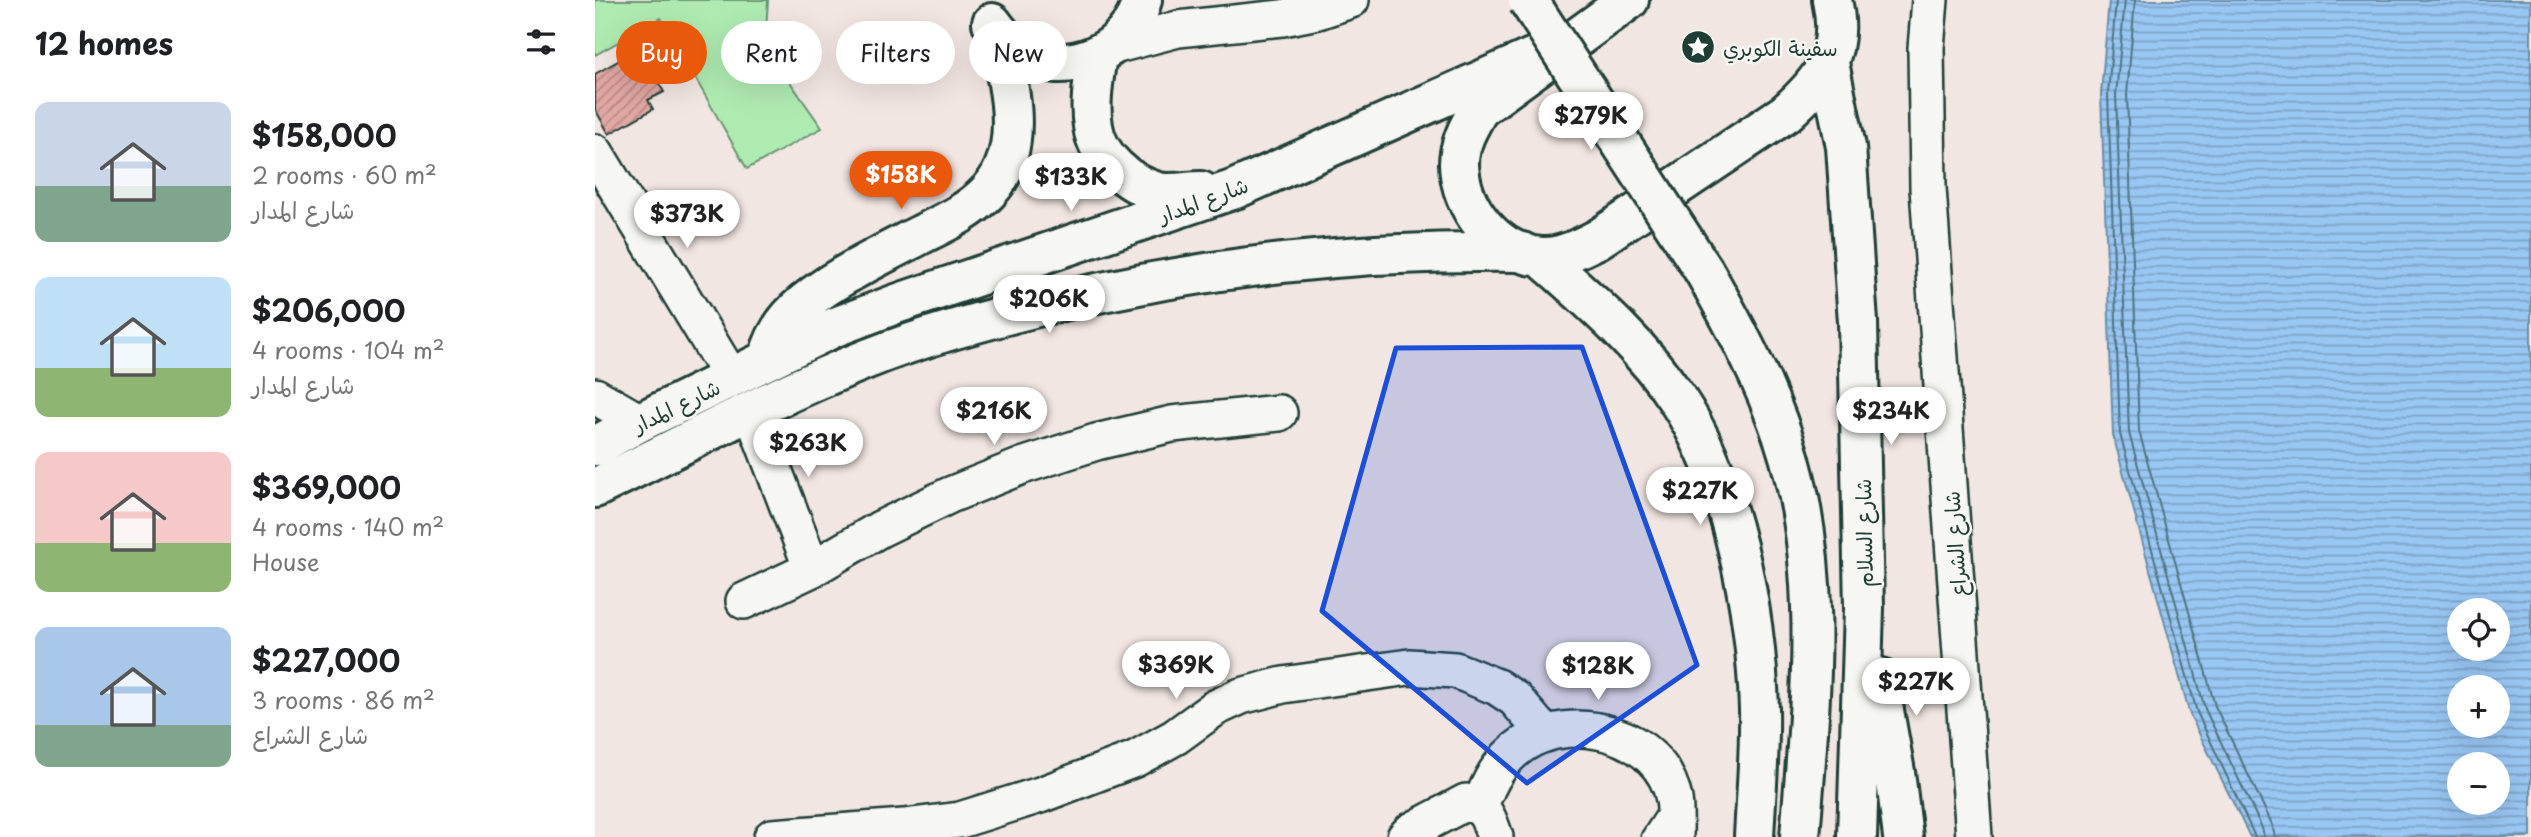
<!DOCTYPE html>
<html lang="en">
<head>
<meta charset="utf-8">
<style>
  body { margin:0; font-family:"Playpen Sans","Playpen Sans Arabic",sans-serif; background:#f6f6f6; color:#202124; height:100vh; display:flex; flex-direction:column; font-size:26px; white-space:nowrap }
  * { box-sizing:border-box; margin:0 }
  p { font-size:23px; color:#757577 }
  .icon { flex:none; width:38px; height:38px; fill:none; stroke:currentColor; stroke-width:2; stroke-linecap:round; stroke-linejoin:round }
  .map { position:relative; flex:1; overflow:hidden }
  .details { display:flex; flex-direction:column; background:#fff; width:595px }
  .details>* { flex:none }
  .banner { position:absolute; left:21px; top:21px; width:665px; height:63px; display:flex; gap:14px }
  .controls { position:absolute; left:1852px; top:598px; display:grid; gap:14px }
  .controls a { display:grid; place-items:center; width:63px; height:63px; border-radius:50%; background:#fff; box-shadow:0 7px 28px #0002; font-size:35px }
  .price { position:absolute; translate:-50% -60px; padding:0 16px; border-radius:24px; background:#fff; color:#222; font-size:23px; line-height:46px; filter:drop-shadow(0 2px 4px #0008) }
  .price::after { content:''; position:absolute; left:50%; top:42px; width:21px; height:16px; margin-left:-10px; background:inherit; clip-path:polygon(0 0,100% 0,50% 100%) }
  .price.selected { background:#ea580c; color:#fff }
  ul { padding:0; list-style:none }
  li { display:flex; align-items:center; gap:21px; height:175px; padding:0 35px }
  li span { display:grid; place-items:center; flex:none; width:196px; height:140px; border-radius:14px; color:#555 }
  li>.icon { margin-inline-start:auto }
  span .icon { width:84px; height:84px; fill:#fffc; stroke-width:1 }
  li b { font-size:30px }
  h2 { display:flex; justify-content:space-between; align-items:center; height:84px; padding:0 35px; font-size:30px }
  .pill { padding:0 24px; border-radius:32px; background:#fff; box-shadow:0 7px 28px #0002; font-size:24px; line-height:63px }
  .pill.selected { background:#ea580c; color:#fff }
  main { display:flex; flex:1; min-height:0 }
  .map>svg:first-child { display:block }
  .green { fill:#afebb1; stroke:#679472; stroke-width:2 }
  .water { fill:url(#water-rules); stroke:#688fa7; stroke-width:2; fill-rule:evenodd }
  .lines { fill:none; stroke-linecap:round; stroke-linejoin:round }
  .shore { stroke:#507480; stroke-width:2 }
  .building { fill:url(#building-hatch); stroke:#1f3d34; stroke-width:2 }
  .service-casing { stroke:#1f3d34; stroke-width:23 }
  .minor-casing { stroke:#1f3d34; stroke-width:40 }
  .tertiary-casing { stroke:#1f3d34; stroke-width:44 }
  .secondary-casing { stroke:#1f3d34; stroke-width:44 }
  .service { stroke:#f6f6f2; stroke-width:18 }
  .minor { stroke:#f6f6f2; stroke-width:35 }
  .tertiary { stroke:#f6f6f2; stroke-width:38 }
  .secondary { stroke:#f6f6f2; stroke-width:38 }
  .tertiary-bridge-casing { stroke:#1f3d34; stroke-width:44; stroke-linecap:butt }
  .tertiary-bridge { stroke:#f6f6f2; stroke-width:38 }
  .marked { fill:#1d4ed8; fill-opacity:0.2; stroke:#1d4ed8; stroke-width:5; stroke-linejoin:round }
  .labels { text-anchor:middle; dominant-baseline:central; stroke-width:5; stroke-linejoin:round; paint-order:stroke }
  .poi-label { font-size:21px; fill:#1f3d34; stroke:#f6f6f2; text-anchor:start }
  .street-label { font-size:21px; fill:#1f3d34; stroke:#f6f6f2 }
</style>
</head>
<body>
<main>
<section class="details">
<h2>12 homes<svg class="icon" aria-label="filters" viewBox="0 0 24 24"><path d="M4 7h16M4 17h16"/><circle cx="9" cy="7" r="2"/><circle cx="15" cy="17" r="2"/></svg></h2>
<ul>
<li><span style="background:linear-gradient(#c9d6e8 60%,#7fa58c 0)"><svg class="icon" aria-label="home" viewBox="0 0 24 24"><path d="M3 11l9-7 9 7M6 9v11h12V9"/></svg></span><div><b>$158,000</b><p>2 rooms · 60 m²</p><p>شارع المدار</p></div></li>
<li><span style="background:linear-gradient(#bfe0f5 65%,#8fb573 0)"><svg class="icon" aria-label="home" viewBox="0 0 24 24"><path d="M3 11l9-7 9 7M6 9v11h12V9"/></svg></span><div><b>$206,000</b><p>4 rooms · 104 m²</p><p>شارع المدار</p></div></li>
<li><span style="background:linear-gradient(#f6c9c9 65%,#8fb573 0)"><svg class="icon" aria-label="home" viewBox="0 0 24 24"><path d="M3 11l9-7 9 7M6 9v11h12V9"/></svg></span><div><b>$369,000</b><p>4 rooms · 140 m²</p><p>House</p></div></li>
<li><span style="background:linear-gradient(#a9c7e8 70%,#7fa58c 0)"><svg class="icon" aria-label="home" viewBox="0 0 24 24"><path d="M3 11l9-7 9 7M6 9v11h12V9"/></svg></span><div><b>$227,000</b><p>3 rooms · 86 m²</p><p>شارع الشراع</p></div></li>
</ul>
</section>
<div class="map">
<svg width="1936" height="837" viewBox="0 0 1936 837">
  <defs>
    <pattern id="water-rules" width="6" height="5" patternUnits="userSpaceOnUse" patternTransform="scale(1.75)"><rect width="6" height="5" fill="#99c6f3"/><path d="M0 2.5h6" fill="none" stroke="#7ca2c6"/></pattern>
    <pattern id="building-hatch" width="6" height="6" patternUnits="userSpaceOnUse" patternTransform="scale(1.75)"><rect width="6" height="6" fill="#e1a7a2"/><path d="M-1 1l2-2M0 6l6-6M5 7l2-2" fill="none" stroke="#b68985"/></pattern>
  </defs>
  <rect width="100%" height="100%" fill="#f2e6e2"/>
  <filter id="ink" filterUnits="userSpaceOnUse"><feTurbulence type="fractalNoise" baseFrequency=".0143" numOctaves="2"/><feDisplacementMap in="SourceGraphic" scale="14" xChannelSelector="R" yChannelSelector="G"/><feConvolveMatrix kernelMatrix="1 2 1 2 8 2 1 2 1" color-interpolation-filters="sRGB"/></filter>
  <g filter="url(#ink)">
    <path class="green" d="M0,0H173L170,46L227,128L152,169L66,18L0,55Z"/>
    <path class="water" d="M1514,0H1936V837H1655L1595,715L1518,435L1506,94ZM1864,611H1902V649H1864ZM1864,688H1902V726H1864ZM1864,765H1902V803H1864Z"/>
    <g class="lines">
      <path class="shore" d="M1521,0L1513,94L1525,434L1602,712L1660,837
        M1530,0L1521,95L1534,433L1610,709L1667,828L1669,837
        M1540,0L1532,95L1544,431L1620,706L1677,824L1680,837"/>
    </g>
    <path class="building" d="M44,49L69,92L53,100L58,109L14,134L0,109V74Z"/>
    <g class="lines">
      <g class="service-casing">
        <path id="service" d="M1056,837L1075,808"/>
      </g>
      <g class="minor-casing">
        <path id="minor" d="M1335,0L1331,48L1333,188L1379,837
          M518,46L583,29L687,18L723,11L756,0
          M0,152L136,377
          M0,396L45,422
          M156,410L217,569
          M149,601L217,569L285,529L355,495L427,466L501,442L577,424L684,413
          M885,806C894,782 905,760 927,745C978,710 1066,734 1079,799C1081,811 1080,825 1080,837
          M177,837L309,827L365,820L445,795L540,759L580,737L620,708L646,696L688,685L814,667L860,670L902,687L920,699L950,734
          M810,837L816,831L871,802C892,808 893,817 900,837"/>
      </g>
      <g class="tertiary-casing">
        <path id="tertiary" d="M397,23C405,34 413,43 424,51C470,81 535,52 547,0
          M502,55C499,78 494,102 498,126C502,157 533,184 563,192C576,195 593,191 606,191
          M1109,271C1140,326 1169,380 1189,440C1231,567 1215,706 1205,837
          M173,359C182,324 202,306 232,286C261,267 294,251 325,235C349,223 374,212 393,192C434,150 413,73 398,24
          M0,446L45,422L240,327L301,304L640,189L946,54
          M0,488C90,444 179,396 272,359C330,336 390,320 450,305C609,266 762,250 927,252"/>
      </g>
      <g class="secondary-casing">
        <path id="secondary" d="M1034,0L884,109C874,126 864,143 864,164C865,208 901,254 947,257C967,258 986,247 1003,239L1191,113C1228,80 1249,53 1237,0
          M1234,63L1251,147L1263,322L1269,608L1262,837
          M946,257C994,300 1046,344 1082,399C1137,481 1161,611 1164,709C1165,752 1161,795 1159,837
          M1283,677L1300,772L1308,837"/>
      </g>
      <use href="#service" class="service"/>
      <use href="#minor" class="minor"/>
      <use href="#tertiary" class="tertiary"/>
      <use href="#secondary" class="secondary"/>
      <g class="tertiary-bridge-casing">
        <path id="tertiary-bridge" d="M933,0L1109,271"/>
      </g>
      <use href="#tertiary-bridge" class="tertiary-bridge"/>
    </g>
  </g>
  <path class="marked" d="M987,347L1102,665L932,783L727,611L801,348Z"/>
  <defs>
    <g id="sight-disc" transform="scale(1.75)"><circle r="9.5" fill="#1f3d34" stroke="#f6f6f2"/><path d="M0-6L1.8-2.2L6-1.7L2.9 1.2L3.7 5.4L0 3.3L-3.7 5.4L-2.9 1.2L-6-1.7L-1.8-2.2Z" fill="#fff"/></g>
  </defs>
  <g fill-rule="evenodd">
    <use href="#sight-disc" x="1103" y="47"/>
  </g>
  <g class="labels">
    <g class="poi-label">
      <text x="1128" y="47">سفينة الكوبري</text>
    </g>
    <g class="street-label">
      <text transform="translate(608 199) rotate(-20)">شارع المدار</text>
      <text transform="translate(81 405) rotate(-26)">شارع المدار</text>
      <text transform="translate(1268 533) rotate(-91)">شارع السلام</text>
      <text transform="translate(1359 544) rotate(-94)">شارع الشراع</text>
    </g>
  </g>
</svg>
<div class="controls">
<a><svg class="icon" aria-label="locate" viewBox="0 0 24 24"><circle cx="12" cy="12" r="6"/><path d="M12 2v4M12 18v4M2 12h4M18 12h4"/></svg></a>
<a>+</a>
<a>−</a>
</div>
<b class="price" style="left:996px;top:152px">$279K</b>
<b class="price selected" style="left:306px;top:211px">$158K</b>
<b class="price" style="left:476px;top:213px">$133K</b>
<b class="price" style="left:92px;top:250px">$373K</b>
<b class="price" style="left:454px;top:335px">$206K</b>
<b class="price" style="left:399px;top:447px">$216K</b>
<b class="price" style="left:1296px;top:447px">$234K</b>
<b class="price" style="left:213px;top:479px">$263K</b>
<b class="price" style="left:1105px;top:527px">$227K</b>
<b class="price" style="left:581px;top:701px">$369K</b>
<b class="price" style="left:1003px;top:702px">$128K</b>
<b class="price" style="left:1321px;top:718px">$227K</b>
<div class="banner">
<a class="pill selected">Buy</a>
<a class="pill">Rent</a>
<a class="pill">Filters</a>
<a class="pill">New</a>
</div>
</div>
</main>
</body>
</html>
